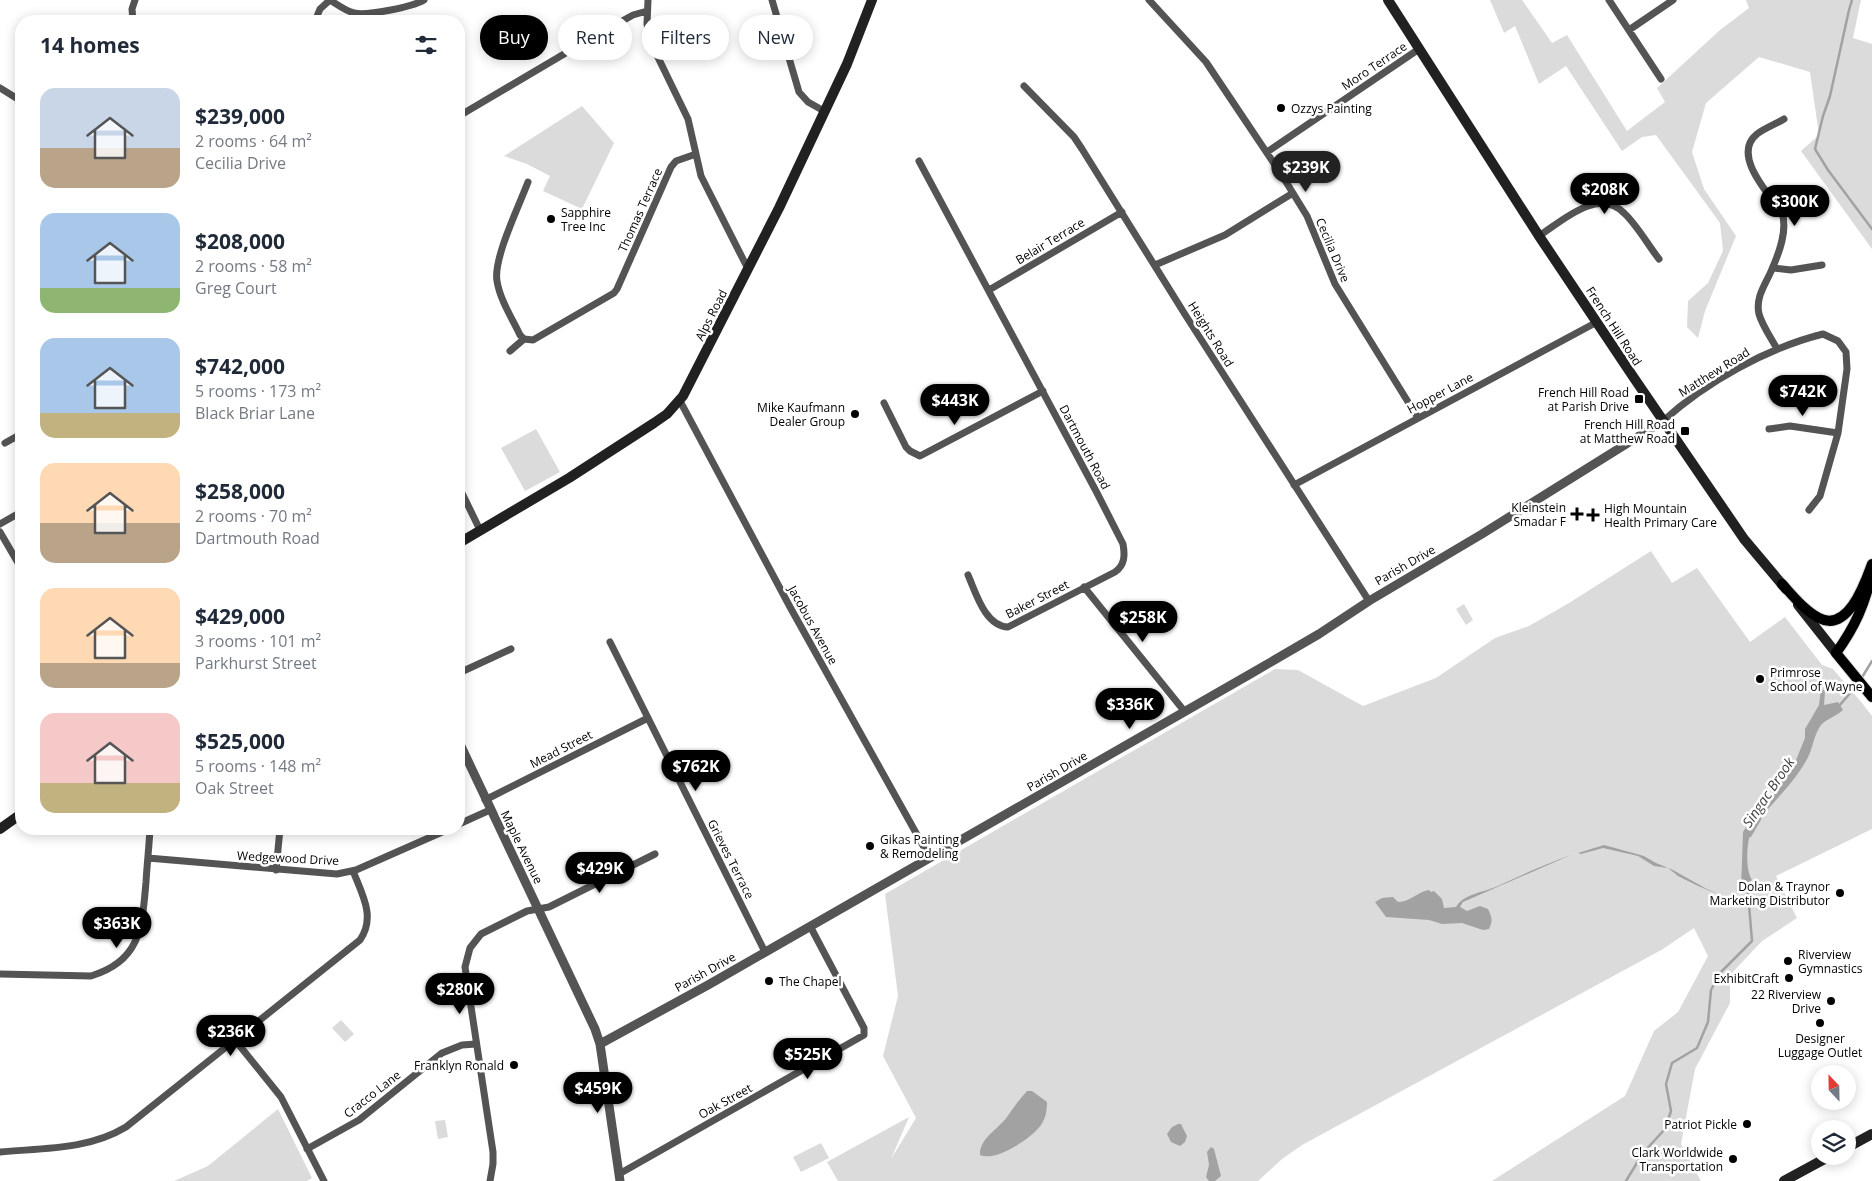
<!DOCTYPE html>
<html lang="en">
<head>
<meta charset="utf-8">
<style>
  body { margin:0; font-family:"Open Sans",sans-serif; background:#f2f2f3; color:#1f2937; height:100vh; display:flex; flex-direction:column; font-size:19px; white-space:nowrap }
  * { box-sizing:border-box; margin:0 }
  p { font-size:16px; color:#747a83 }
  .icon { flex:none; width:28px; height:28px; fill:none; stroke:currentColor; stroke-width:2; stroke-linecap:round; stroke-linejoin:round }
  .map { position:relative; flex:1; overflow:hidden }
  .sheet { position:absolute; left:15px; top:15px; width:450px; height:820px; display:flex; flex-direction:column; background:#fff; border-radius:20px; box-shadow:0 2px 12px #0003 }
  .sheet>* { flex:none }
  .guide { position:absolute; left:480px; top:15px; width:475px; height:45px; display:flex; gap:10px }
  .needle { width:32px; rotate:338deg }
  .controls { position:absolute; left:1811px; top:1065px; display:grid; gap:10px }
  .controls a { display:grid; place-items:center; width:45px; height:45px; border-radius:50%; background:#fff; box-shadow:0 2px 12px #0003; font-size:25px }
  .price { position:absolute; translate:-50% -42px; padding:0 11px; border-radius:18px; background:#000; color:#fff; font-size:16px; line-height:32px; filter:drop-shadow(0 1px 2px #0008) }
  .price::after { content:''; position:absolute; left:50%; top:30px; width:15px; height:11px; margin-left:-8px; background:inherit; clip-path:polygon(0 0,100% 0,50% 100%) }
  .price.selected { background:#222; color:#fff }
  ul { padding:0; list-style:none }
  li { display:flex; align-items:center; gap:15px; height:125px; padding:0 25px }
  li span { display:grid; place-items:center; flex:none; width:140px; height:100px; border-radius:15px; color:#555 }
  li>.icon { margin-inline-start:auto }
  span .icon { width:60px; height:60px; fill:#fffc; stroke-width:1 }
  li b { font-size:21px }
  h2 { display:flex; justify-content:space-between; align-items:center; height:60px; padding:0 25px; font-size:21px }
  .chip { padding:0 18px; border-radius:22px; background:#fff; box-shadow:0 2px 12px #0003; font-size:18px; line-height:45px }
  .chip.selected { background:#000; color:#fff }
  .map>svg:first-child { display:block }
  .green { fill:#dbdbdb }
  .water { fill:#a2a2a2 }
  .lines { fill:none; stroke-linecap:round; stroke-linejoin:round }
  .stream { stroke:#a2a2a2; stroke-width:2.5 }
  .primary-casing { stroke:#dbdbdb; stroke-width:12 }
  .minor { stroke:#545454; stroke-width:7 }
  .tertiary { stroke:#545454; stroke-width:9 }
  .secondary { stroke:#212121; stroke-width:10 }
  .primary { stroke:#000; stroke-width:10 }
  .poi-dot { fill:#000; stroke:#fff; stroke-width:2 }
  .labels { text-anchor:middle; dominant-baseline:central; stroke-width:5; stroke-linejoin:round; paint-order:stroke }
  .street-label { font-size:12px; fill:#000; stroke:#fff }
  .poi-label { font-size:12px; fill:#000; stroke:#fff; text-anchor:end }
  .water-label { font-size:14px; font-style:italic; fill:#434343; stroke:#fff }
</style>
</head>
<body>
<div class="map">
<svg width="1872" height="1181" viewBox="0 0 1872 1181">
  <rect width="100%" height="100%" fill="#fff"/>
  <path class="green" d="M1490,0H1522L1552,43L1567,35L1627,131L1665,102L1657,88L1720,30L1749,8L1746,0H1861L1853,38L1872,44V249L1801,151L1819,135L1810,72L1759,57L1706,103L1692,152L1704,189L1736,236L1705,311L1698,338L1687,327L1688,301L1708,283L1723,251L1720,223L1656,135L1642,137L1622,151L1566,66L1539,84L1515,26L1504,33Z
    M582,106L614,143L582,209L543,191L550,176L527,164L504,156Z
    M536,429L560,472L525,491L501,448Z
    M1651,551L1672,583L1697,568L1750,642L1785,617L1822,665L1833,669L1862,703L1872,716V829L1776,876L1797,918L1762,941L1730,975V1003L1695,1069L1681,1144L1701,1181H1492L1625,1096L1654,1031L1678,1012L1708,956L1694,928L1663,949L1302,1145L1282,1159L1258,1181H838L827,1162L909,1117L891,1159L916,1118L883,1056L898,996L885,894L1275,669L1298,670L1363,706L1436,678L1495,638L1529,626L1569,603Z
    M1464,604L1473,620L1466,625L1456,609Z
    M341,1020L354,1034L345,1042L332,1028Z
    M278,1109L312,1178L307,1181H174L208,1166Z
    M445,1120L448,1137L438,1139L435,1121Z
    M821,1143L829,1158L801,1172L793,1157Z"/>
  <path class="water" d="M1821,688L1825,691L1824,705L1838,702L1843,710C1837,716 1826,719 1821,725C1813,736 1813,750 1806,761C1792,786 1769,805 1753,828C1746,839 1745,870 1752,880L1741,889L1743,832L1752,818L1794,765L1805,738V729L1819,705Z
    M1604,845L1644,856L1656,863L1673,870L1705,888L1723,896L1698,886L1678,876L1668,868L1654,866L1638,856L1603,848L1581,854L1578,853Z
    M1571,855L1463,902L1460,907L1467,911L1480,906L1488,909C1492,917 1493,921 1489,929L1483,930L1462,923L1442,924L1429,920L1386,917L1375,902L1382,898L1393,897L1398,902C1410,902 1417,892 1429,890L1431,892L1434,891L1442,899L1444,908L1456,907C1463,894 1485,892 1498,886C1522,875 1545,864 1571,855Z
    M1027,1091H1032L1047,1102C1047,1110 1046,1118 1041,1125C1032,1138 996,1162 980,1155C979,1139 998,1129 1007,1117C1013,1108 1019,1100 1027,1091Z
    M1178,1124H1181L1187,1136L1185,1142L1180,1146L1171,1142L1167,1134L1172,1127Z
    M1211,1147L1214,1149L1221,1176L1215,1181H1209L1206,1177L1209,1165L1207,1152Z"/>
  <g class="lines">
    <path class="stream" d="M1852,0L1849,10L1830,96L1823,116L1815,149L1828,170L1872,229
      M1861,679L1872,661
      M1839,706L1858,684
      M1750,836L1760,819
      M1626,1181L1643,1153L1665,1129L1671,1111L1666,1084L1672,1063L1697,1048L1708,1022L1711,990L1720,973L1752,941L1747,881"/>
    <g class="primary-casing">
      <path id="primary" d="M1872,573C1865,604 1855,627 1836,653L1872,697
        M1782,584C1793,596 1805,611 1819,618C1848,633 1865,583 1872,564"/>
    </g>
    <path class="minor" d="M330,0C338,5 346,11 354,13C367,16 412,7 424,0
      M648,0L647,24L651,43L688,119L701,176L748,269
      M772,0L799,92L808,102L824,111
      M1149,0L1206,62L1283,177L1307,216L1335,284L1418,418
      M1609,0L1661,79
      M133,21L132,9L135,0
      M315,21L320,9L330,0
      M1629,30L1673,0
      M1024,86L1074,137L1082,149L1186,316L1369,601
      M0,88L21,101
      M459,116L581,44L633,15L647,11
      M1267,152L1419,49
      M919,161L1096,491L1123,544C1125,555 1125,565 1115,572L1008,627C985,626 976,593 968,575
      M1539,236C1562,221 1598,187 1624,213C1637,225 1648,245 1659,259
      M1155,265L1225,235L1293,193
      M1773,268L1791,270L1822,265
      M989,290L1122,212
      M524,339L520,335C512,318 500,300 497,281C493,259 519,206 528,182
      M1777,349C1771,338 1762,325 1759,314C1755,297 1766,284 1772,269C1779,253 1788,230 1782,213C1769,194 1731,155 1757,134C1765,128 1776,124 1784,119
      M510,351L524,339L533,340L614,293L617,289L671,167L676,161L696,154
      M680,401L790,607L930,858
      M884,403L906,447L910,451L920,456L1043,391
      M1663,421C1706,382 1767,348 1823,334L1838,341L1846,352L1847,369L1838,433L1820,496L1809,510
      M1769,429L1790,426L1838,433
      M5,443L21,434
      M1294,485L1597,322
      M459,487L480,530
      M0,524L21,512
      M0,532L21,568
      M1084,587L1185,712
      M610,642C661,745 714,848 765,952
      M459,673L511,649
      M485,800L648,718
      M459,824L490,810
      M148,858L337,874L356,870L449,829
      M276,870L280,829
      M0,974L91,976C141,961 142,927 146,882C147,865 149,847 150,829
      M235,1040L281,1097L324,1181
      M307,1149L359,1120L442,1053L462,1045L476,1044
      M0,1152C43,1148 88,1150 126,1127L360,940C376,917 362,894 353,871
      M619,1174L864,1035V1028L810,926
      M490,1181L493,1164V1152L465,967L470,948L481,934L527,911L549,907L655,854"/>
    <path class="tertiary" d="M459,742L595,1029L600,1044L620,1181
      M600,1044L708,985L1252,673L1319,634L1369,601L1482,534L1663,421"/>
    <path class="secondary" d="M1388,0L1539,236L1634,378L1744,539L1786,589
      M459,543L569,478L654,423L667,414L683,396L779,208L847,64L872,0
      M1798,605L1836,653
      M0,829L21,814
      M1848,1147L1872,1134
      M1784,1181L1830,1156"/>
    <use href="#primary" class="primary"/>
  </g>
  <g class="poi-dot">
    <circle cx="1281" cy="108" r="5"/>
    <circle cx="551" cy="219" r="5"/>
    <rect x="1634" y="394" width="10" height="10" rx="2.5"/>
    <circle cx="855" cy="414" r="5"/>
    <rect x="1680" y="426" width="10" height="10" rx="2.5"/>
    <path d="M1574.5 506.5h5v5h5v5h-5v5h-5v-5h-5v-5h5z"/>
    <path d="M1590.5 507.5h5v5h5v5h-5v5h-5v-5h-5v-5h5z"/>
    <circle cx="1760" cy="679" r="5"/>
    <circle cx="870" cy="846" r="5"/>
    <circle cx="1840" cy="893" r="5"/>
    <circle cx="1788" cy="961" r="5"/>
    <circle cx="1789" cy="978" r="5"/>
    <circle cx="769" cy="981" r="5"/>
    <circle cx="1831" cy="1001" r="5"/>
    <circle cx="1820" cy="1023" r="5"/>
    <circle cx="514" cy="1065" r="5"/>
    <circle cx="1747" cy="1124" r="5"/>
    <circle cx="1733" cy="1159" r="5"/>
  </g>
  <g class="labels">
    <g class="street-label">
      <text transform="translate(1374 66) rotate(-34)">Moro Terrace</text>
      <text transform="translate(640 210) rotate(-66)">Thomas Terrace</text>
      <text transform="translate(1050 241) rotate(-31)">Belair Terrace</text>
      <text transform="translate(1333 250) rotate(67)">Cecilia Drive</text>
      <text transform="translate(711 315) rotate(-63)">Alps Road</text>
      <text transform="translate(1614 326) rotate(57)">French Hill Road</text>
      <text transform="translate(1211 334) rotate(58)">Heights Road</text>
      <text transform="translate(1714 372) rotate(-32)">Matthew Road</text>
      <text transform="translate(1440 393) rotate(-28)">Hopper Lane</text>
      <text transform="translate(1085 447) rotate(62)">Dartmouth Road</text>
      <text transform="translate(1405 565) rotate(-30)">Parish Drive</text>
      <text transform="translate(1037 599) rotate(-27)">Baker Street</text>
      <text transform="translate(813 625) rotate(61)">Jacobus Avenue</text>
      <text transform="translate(561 749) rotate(-27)">Mead Street</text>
      <text transform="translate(1057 771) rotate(-30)">Parish Drive</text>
      <text transform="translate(522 847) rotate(64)">Maple Avenue</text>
      <text transform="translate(288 858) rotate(3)">Wedgewood Drive</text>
      <text transform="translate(731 859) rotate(63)">Grieves Terrace</text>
      <text transform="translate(705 972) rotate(-29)">Parish Drive</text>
      <text transform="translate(372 1094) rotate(-38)">Cracco Lane</text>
      <text transform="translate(725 1101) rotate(-29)">Oak Street</text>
    </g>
    <g class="poi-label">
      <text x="1291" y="108" text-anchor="start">Ozzys Painting</text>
      <text x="561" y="212" text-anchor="start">Sapphire<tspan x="561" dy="14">Tree Inc</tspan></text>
      <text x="1629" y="392">French Hill Road<tspan x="1629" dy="14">at Parish Drive</tspan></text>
      <text x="845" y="407">Mike Kaufmann<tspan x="845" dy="14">Dealer Group</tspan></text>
      <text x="1675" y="424">French Hill Road<tspan x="1675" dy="14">at Matthew Road</tspan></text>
      <text x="1566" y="507">Kleinstein<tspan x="1566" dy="14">Smadar F</tspan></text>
      <text x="1604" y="508" text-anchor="start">High Mountain<tspan x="1604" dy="14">Health Primary Care</tspan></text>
      <text x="1770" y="672" text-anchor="start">Primrose<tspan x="1770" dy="14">School of Wayne</tspan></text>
      <text x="880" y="839" text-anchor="start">Gikas Painting<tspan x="880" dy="14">&amp; Remodeling</tspan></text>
      <text x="1830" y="886">Dolan &amp; Traynor<tspan x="1830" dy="14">Marketing Distributor</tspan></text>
      <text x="1798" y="954" text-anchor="start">Riverview<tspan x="1798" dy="14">Gymnastics</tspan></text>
      <text x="1779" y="978">ExhibitCraft</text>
      <text x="779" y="981" text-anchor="start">The Chapel</text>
      <text x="1821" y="994">22 Riverview<tspan x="1821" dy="14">Drive</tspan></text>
      <text x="1820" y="1038" text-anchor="middle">Designer<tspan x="1820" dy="14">Luggage Outlet</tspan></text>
      <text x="504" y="1065">Franklyn Ronald</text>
      <text x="1737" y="1124">Patriot Pickle</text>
      <text x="1723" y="1152">Clark Worldwide<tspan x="1723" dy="14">Transportation</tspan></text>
    </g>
    <g class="water-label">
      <text transform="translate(1768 792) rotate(-56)">Singac Brook</text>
    </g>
  </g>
</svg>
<div class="controls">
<a><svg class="needle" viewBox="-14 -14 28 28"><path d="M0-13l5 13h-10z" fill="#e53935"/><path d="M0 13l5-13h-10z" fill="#747a83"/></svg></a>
<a><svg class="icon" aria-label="layers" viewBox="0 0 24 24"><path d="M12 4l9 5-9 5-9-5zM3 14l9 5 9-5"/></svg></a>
</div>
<b class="price selected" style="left:1306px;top:193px">$239K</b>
<b class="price" style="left:1605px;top:215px">$208K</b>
<b class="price" style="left:1795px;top:227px">$300K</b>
<b class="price" style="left:1803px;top:417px">$742K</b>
<b class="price" style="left:955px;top:426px">$443K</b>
<b class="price" style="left:1143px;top:643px">$258K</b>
<b class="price" style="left:1130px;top:730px">$336K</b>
<b class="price" style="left:696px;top:792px">$762K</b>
<b class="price" style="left:600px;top:894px">$429K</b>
<b class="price" style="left:117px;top:949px">$363K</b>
<b class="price" style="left:460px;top:1015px">$280K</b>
<b class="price" style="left:231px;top:1057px">$236K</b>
<b class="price" style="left:808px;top:1080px">$525K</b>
<b class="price" style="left:598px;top:1114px">$459K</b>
<div class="guide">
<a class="chip selected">Buy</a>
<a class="chip">Rent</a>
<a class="chip">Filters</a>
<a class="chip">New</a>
</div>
<section class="sheet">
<h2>14 homes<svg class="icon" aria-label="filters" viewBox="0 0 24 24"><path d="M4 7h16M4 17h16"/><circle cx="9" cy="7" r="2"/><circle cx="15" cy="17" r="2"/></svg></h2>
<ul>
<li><span style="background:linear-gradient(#c9d6e8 60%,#b9a48a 0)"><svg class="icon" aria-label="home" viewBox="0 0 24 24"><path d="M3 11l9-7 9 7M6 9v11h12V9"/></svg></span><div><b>$239,000</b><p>2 rooms · 64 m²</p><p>Cecilia Drive</p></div></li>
<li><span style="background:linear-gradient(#a9c7e8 75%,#8fb573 0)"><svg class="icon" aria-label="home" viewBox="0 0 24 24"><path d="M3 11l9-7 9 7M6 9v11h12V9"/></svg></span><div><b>$208,000</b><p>2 rooms · 58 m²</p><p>Greg Court</p></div></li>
<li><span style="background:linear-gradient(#a9c7e8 75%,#c2b280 0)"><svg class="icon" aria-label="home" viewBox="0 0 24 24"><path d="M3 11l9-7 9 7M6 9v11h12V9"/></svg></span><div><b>$742,000</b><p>5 rooms · 173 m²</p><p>Black Briar Lane</p></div></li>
<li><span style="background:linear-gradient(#ffd9b3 60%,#b9a48a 0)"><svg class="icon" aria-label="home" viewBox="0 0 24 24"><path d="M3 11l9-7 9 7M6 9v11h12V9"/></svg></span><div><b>$258,000</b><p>2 rooms · 70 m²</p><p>Dartmouth Road</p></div></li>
<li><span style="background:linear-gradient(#ffd9b3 75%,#b9a48a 0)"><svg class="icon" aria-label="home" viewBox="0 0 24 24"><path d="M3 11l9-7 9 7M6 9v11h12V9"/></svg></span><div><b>$429,000</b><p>3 rooms · 101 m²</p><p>Parkhurst Street</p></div></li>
<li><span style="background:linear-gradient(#f6c9c9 70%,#c2b280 0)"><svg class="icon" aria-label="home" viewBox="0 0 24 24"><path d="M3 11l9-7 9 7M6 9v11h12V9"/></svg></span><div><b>$525,000</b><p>5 rooms · 148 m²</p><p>Oak Street</p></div></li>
</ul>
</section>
</div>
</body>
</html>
